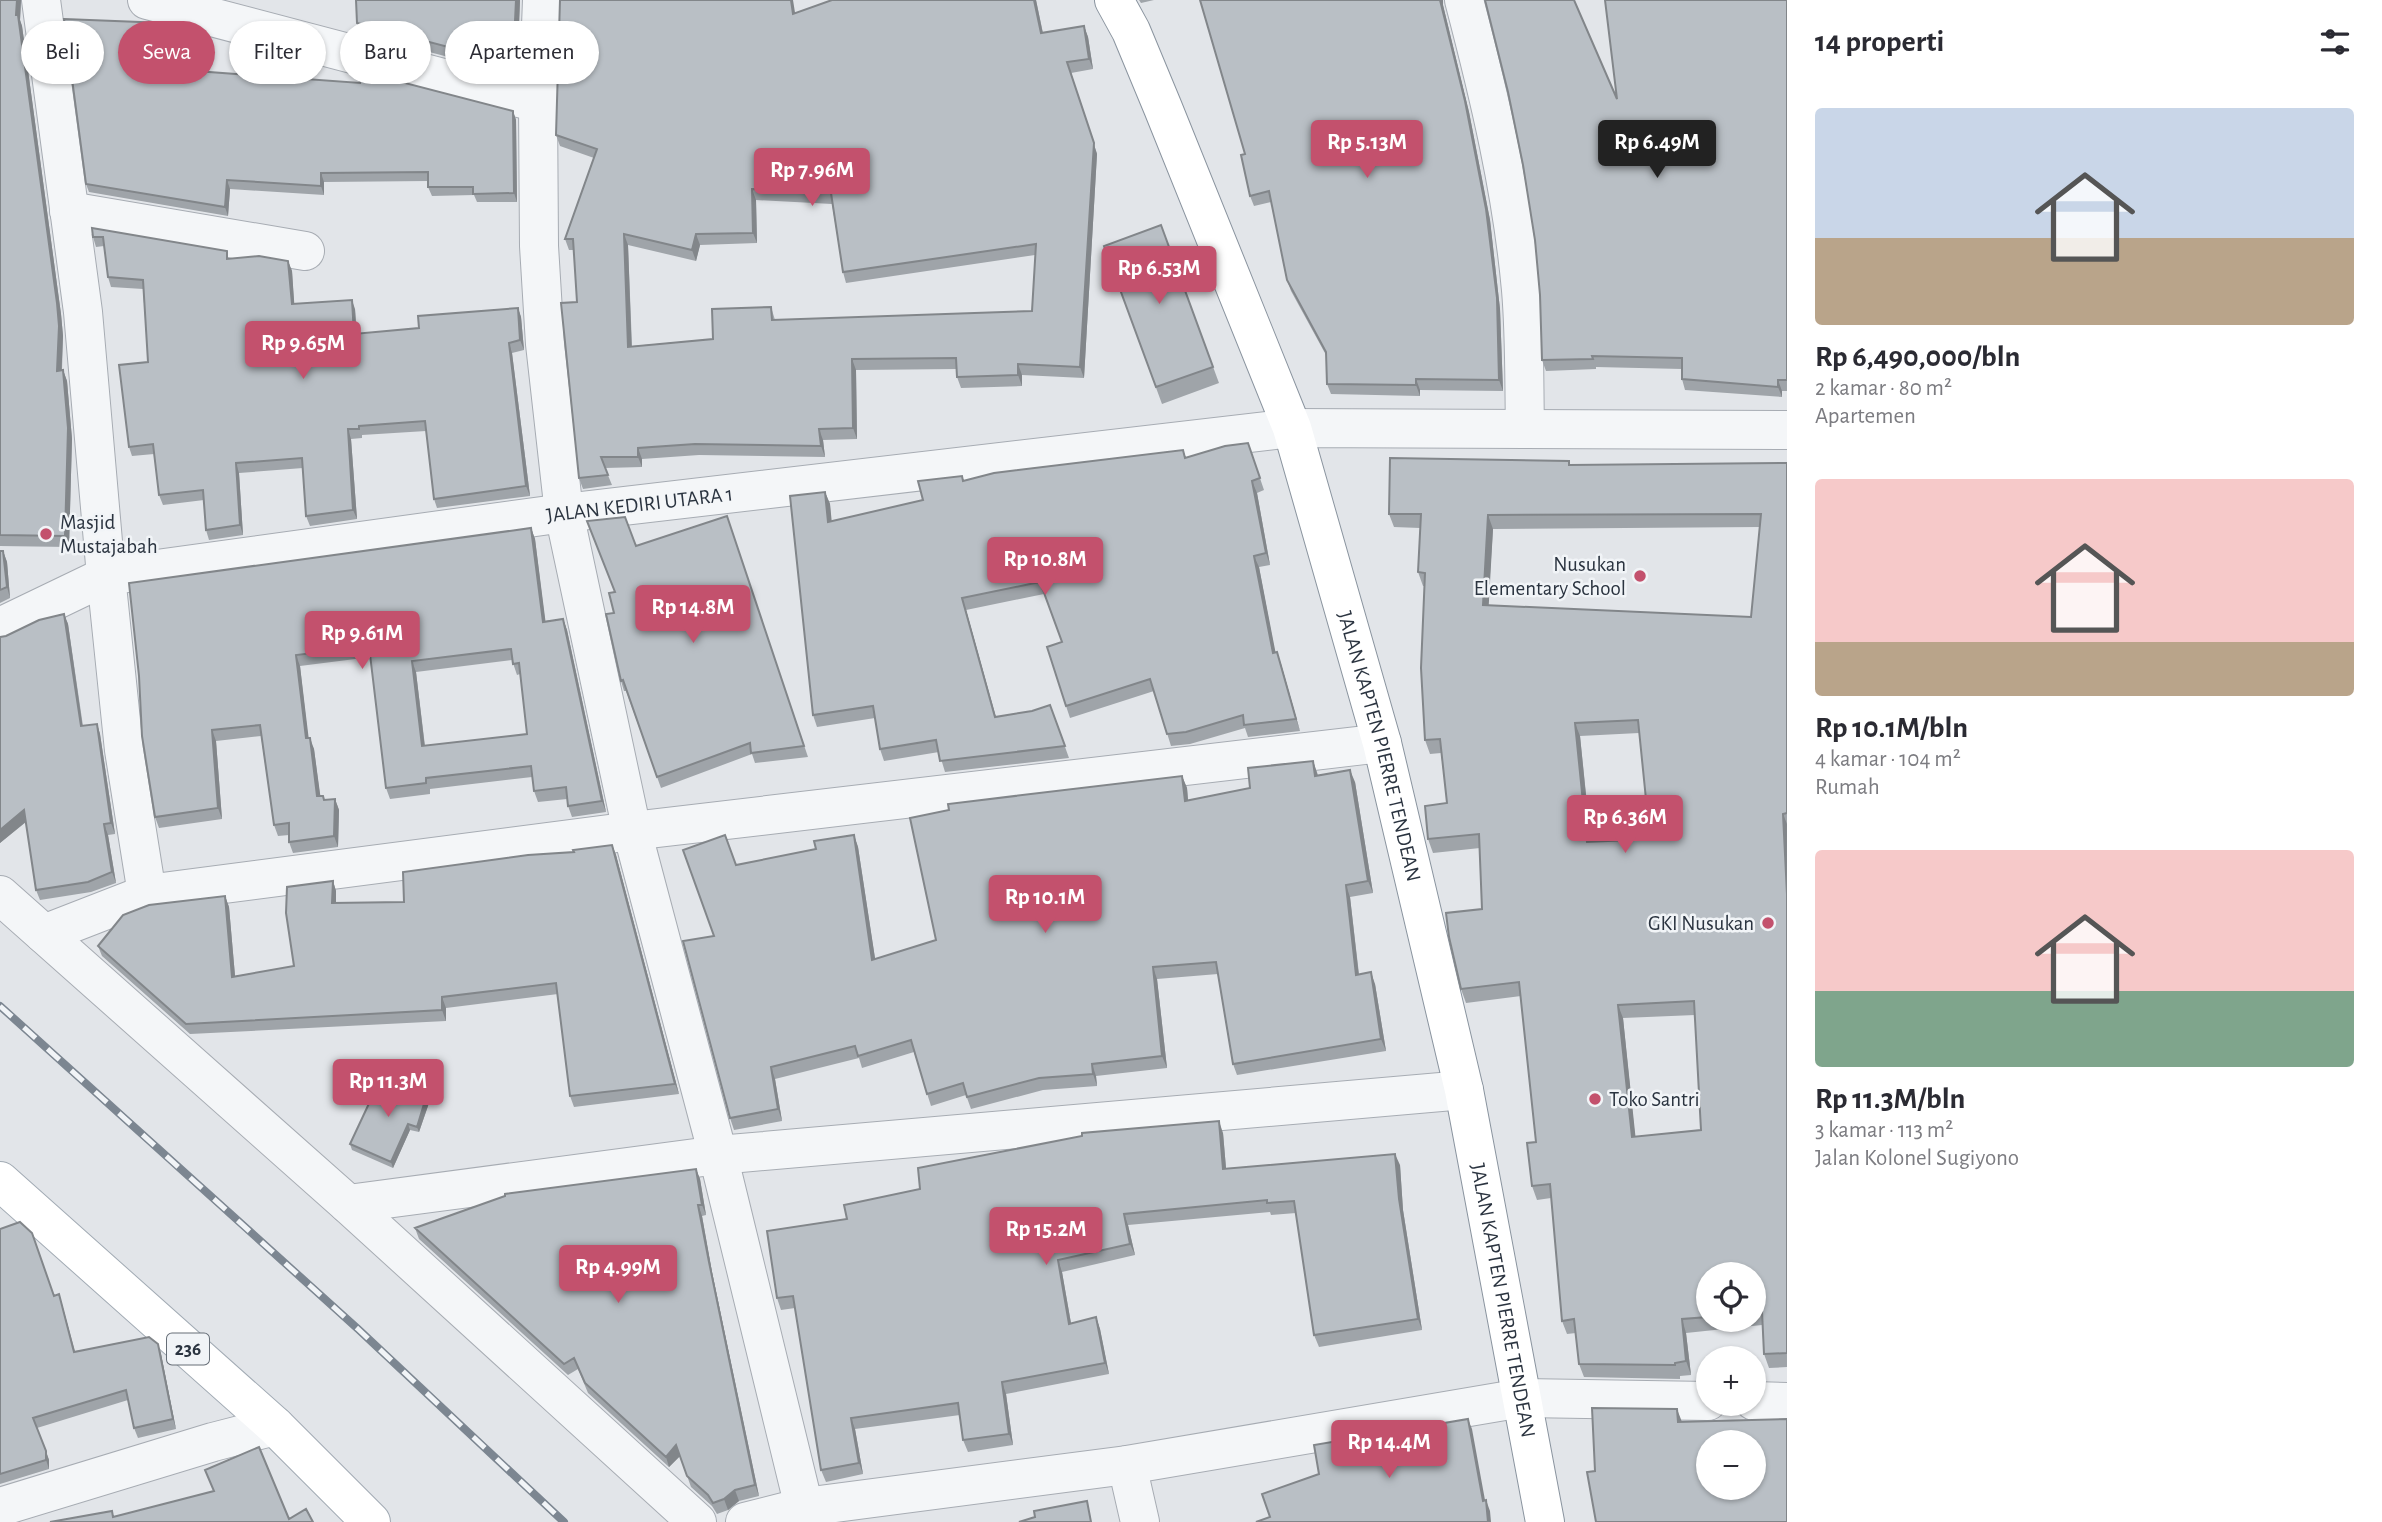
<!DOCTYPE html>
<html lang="id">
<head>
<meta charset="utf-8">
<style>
  body { margin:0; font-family:"Alegreya Sans",sans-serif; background:#f2f2f3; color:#2b2b33; height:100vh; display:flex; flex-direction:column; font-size:26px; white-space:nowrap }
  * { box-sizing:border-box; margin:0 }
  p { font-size:23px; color:#7c7c81 }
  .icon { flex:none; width:38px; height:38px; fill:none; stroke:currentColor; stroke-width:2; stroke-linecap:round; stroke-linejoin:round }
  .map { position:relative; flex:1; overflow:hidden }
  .panel { display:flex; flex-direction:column; background:#fff; width:595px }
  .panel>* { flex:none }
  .guide { position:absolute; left:21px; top:21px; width:665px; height:63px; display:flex; gap:14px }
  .tools { position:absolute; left:1696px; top:1262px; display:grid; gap:14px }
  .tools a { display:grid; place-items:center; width:70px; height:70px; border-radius:50%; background:#fff; box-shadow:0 2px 5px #0004; font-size:35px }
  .price { position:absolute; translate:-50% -60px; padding:0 16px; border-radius:7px; background:#c3516d; color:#fff; font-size:23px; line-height:46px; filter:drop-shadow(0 2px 4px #0008) }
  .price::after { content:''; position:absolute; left:50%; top:42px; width:21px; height:16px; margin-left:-10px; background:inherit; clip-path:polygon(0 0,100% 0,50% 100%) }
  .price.selected { background:#222; color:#fff }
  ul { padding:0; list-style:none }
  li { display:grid; align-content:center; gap:14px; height:371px; padding:0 28px }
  li span { display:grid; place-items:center; height:217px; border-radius:7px; color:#555 }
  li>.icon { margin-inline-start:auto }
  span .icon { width:126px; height:126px; fill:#fffc; stroke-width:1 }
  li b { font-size:30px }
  h2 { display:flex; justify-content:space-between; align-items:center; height:84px; padding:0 28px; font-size:30px }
  .tag { padding:0 24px; border-radius:32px; background:#fff; box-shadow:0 2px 5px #0004; font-size:24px; line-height:63px }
  .tag.selected { background:#c3516d; color:#fff }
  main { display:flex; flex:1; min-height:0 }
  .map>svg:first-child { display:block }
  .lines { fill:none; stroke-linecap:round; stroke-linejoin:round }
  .minor-casing { stroke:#a7acb3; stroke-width:40 }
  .primary-casing { stroke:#a2abb4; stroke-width:40 }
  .trunk-casing { stroke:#8a949f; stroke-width:40 }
  .minor { stroke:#f4f6f8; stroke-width:38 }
  .primary { stroke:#fff; stroke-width:38 }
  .trunk { stroke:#fff; stroke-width:38 }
  .rail-casing { stroke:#7c8691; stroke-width:8 }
  .rail { stroke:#f1f4f7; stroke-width:5; stroke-dasharray:16; stroke-linecap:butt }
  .wall { fill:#9fa4a9; fill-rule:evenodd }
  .shaded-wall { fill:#82868a }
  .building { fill:#b9bfc5; stroke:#82868a; stroke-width:2; fill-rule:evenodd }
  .poi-dot { fill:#c3516d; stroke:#f1f4f7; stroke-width:2.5 }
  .labels { text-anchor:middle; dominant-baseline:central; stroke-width:5; stroke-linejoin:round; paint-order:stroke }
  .shield { fill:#f1f4f7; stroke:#666e77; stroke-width:2 }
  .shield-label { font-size:19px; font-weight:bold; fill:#2b3440 }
  .street-label { font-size:21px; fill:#2b3440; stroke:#f1f4f7 }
  .poi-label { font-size:21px; fill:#2b3440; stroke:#f1f4f7; text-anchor:start }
</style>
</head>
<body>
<main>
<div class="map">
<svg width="1787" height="1522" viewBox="0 0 1787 1522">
  <rect width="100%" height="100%" fill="#e2e5e9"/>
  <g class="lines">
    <g class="minor-casing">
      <g id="minor">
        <path d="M41,0L83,312L106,576L124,750L147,894"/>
        <path d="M147,0L538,103"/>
        <path d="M542,0L538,103L539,246L545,344L564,513L632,831L718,1155L804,1507"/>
        <path d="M1464,0C1489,95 1512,191 1521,290C1525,336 1524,383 1525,429"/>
        <path d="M69,211L305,251"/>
        <path id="s1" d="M0,627L106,576L564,513L1292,428L1787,430"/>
        <path d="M0,895L348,1204L697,1522"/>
        <path d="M44,934L147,894L632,831L1382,743"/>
        <path d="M348,1204L718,1155L1464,1090"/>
        <path d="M1754,1401L1787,1402"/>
        <path d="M1127,1465L1140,1522"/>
        <path d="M0,1507L213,1442L275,1426"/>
        <path d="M745,1522L804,1507L1127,1465L1522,1398L1708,1401"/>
      </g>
    </g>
    <g class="primary-casing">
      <path id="primary" d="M0,1181L275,1426L371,1522"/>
    </g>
    <g class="trunk-casing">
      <g id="trunk">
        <path id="s2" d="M1114,0L1131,31L1163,108L1292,428L1382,743L1464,1090L1545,1522"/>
      </g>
    </g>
    <use href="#minor" class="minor"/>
    <use href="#primary" class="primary"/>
    <use href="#trunk" class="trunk"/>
    <g class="rail-casing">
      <path id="rail" d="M0,1006L358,1329L564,1522"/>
    </g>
    <use href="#rail" class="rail"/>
  </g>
  <path class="wall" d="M0,0H21L20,20L22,26L61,314L63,336L62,370H63L67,381L72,439L69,547L0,546Z
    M520,0L517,75L361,34L357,23Z
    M1036,0L1043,33L1084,26L1088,37L1093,69L1071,73L1097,154L1084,378L1022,375V386L961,388L957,377V369L856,370L857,439L823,440L825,457L699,455L642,459V467L605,468L612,485L583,489L579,478L577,302L574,250H569L565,239L594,158L560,146L556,135L795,13ZM756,200L832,204L843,272L846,283L1035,255L1032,311L775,320L771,307L713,339L632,346L628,245L696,261L700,245L757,243Z
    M1139,0H1154L1141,3Z
    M1787,0V391H1782V397L1685,390L1682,379V369L1596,367V369L1546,371L1542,360L1540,295L1535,240L1523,165L1508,92L1617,99Z
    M1443,5L1469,112L1490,220L1500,309L1503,391L1420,390V396L1331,394L1327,384L1326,355L1291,291L1287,280L1271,202L1254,206L1250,196L1245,154Z
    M168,32L167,47L199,55V71L513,111L516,120L517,202H477L474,195L432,196L428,187V181L324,182V195L230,189L228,216L89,192L86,184Z
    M1161,225L1219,383L1162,404L1104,246Z
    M92,228L230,258L288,261L292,271L294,304L355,309L357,334L419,328L518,308L521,317L524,350L512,353L530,496L437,508L434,499L426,431L362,435V438L351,439L357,519L310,526L306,516L303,468L239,473L243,535L209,540L206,530L204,500L163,505L159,495L154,454L132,456L129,447L148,362L143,289L111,287L108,277L104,246L96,247L93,237Z
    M1248,443L1264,490L1257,493L1270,565L1259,567L1275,653L1281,664L1300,731L1248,737L1245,728L1190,744L1171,746L1154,691L1070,718L1066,706L1062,642L1044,594L966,610L996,717L1032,711L1050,705L1069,758L945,772L939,752L884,761L880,749L875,718L817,727L813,715L825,492L830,504L831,522L923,500L964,481L1183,450L1186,458Z
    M1787,463V1367L1769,1368L1764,1354L1762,1325L1686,1333L1691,1375L1680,1376V1379L1584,1377L1579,1364L1576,1333L1567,1334L1562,1321L1551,1198L1537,1200L1532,1186L1536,1142L1521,996L1466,1003L1461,989L1482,909L1480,848L1433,853L1428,839L1447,803L1441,753L1430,754L1425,740V586H1423L1418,572L1420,528L1394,527L1389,514L1570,465ZM1760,527L1751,617L1488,605L1493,529ZM1639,733L1650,839L1591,842L1580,736ZM1695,1015L1701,1130L1635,1137L1623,1018ZM1708,1274H1754V1320H1708Z
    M727,516L808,757L755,763L752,754L661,788L626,691H624L621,681L614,613L615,592L636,546Z
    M531,528L535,539L545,621L563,619L567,630L606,812L572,817L568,806L567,799L538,802L534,791L532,777L430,789V794L390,799L386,788L371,657L300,666L308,738L314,749L320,796L325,800L335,799L339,810L338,847L293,853L289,842V835L278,836L274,825L261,736L216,741L222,819L159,828L155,817L142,736ZM512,660L517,675L520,674L527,734L425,746L416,672Z
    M0,551H3L7,562L10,598L0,603Z
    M64,614L68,624L83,726L97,724L100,734L115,834L108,835L116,883L91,892L40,900L36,890L26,822L0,843L6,636Z
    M1313,761L1318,775L1355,782L1373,893L1350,897L1359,974L1375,984L1386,1051L1237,1075L1233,1064L1218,974L1157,979L1167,1068L1096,1076L1097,1086L1043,1090L971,1109L966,1095L931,1106L914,1052L862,1068L859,1058L775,1079L782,1121L734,1130L730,1118L714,936L736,865L816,849L854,835L858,847L875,959L936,940L1182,776L1187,788L1188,800L1250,788Z
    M612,845L616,855L679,1094L574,1107L570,1096L558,994L446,1008V1021L190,1034L102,956L98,946L225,896L229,907L235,976L294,966L333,881L336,891V903L404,902L574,852Z
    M430,1100L419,1132L410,1130L393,1168L352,1150L350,1144Z
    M1223,1133L1226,1168L1400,1165L1403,1210L1422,1330L1319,1347L1314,1335L1296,1213L1271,1215L1270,1212L1128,1225L1135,1255L1062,1272L1071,1323L1096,1317L1100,1329L1109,1374L1006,1394L1013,1445L968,1452L963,1440L960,1415L855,1429L863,1474L826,1482L821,1470L795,1308L781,1310L777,1298L847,1219Z
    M696,1169L700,1179L706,1215L702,1216L712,1272L759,1496L739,1501L728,1510L717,1514L712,1506L691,1487L680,1456L669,1467L588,1393L578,1369L568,1375L419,1239L415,1228Z
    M0,1229L54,1296L59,1294L75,1351L158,1344L161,1354L176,1429L138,1438L134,1428L128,1400L37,1428L49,1460V1469L0,1484Z"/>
  <path class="shaded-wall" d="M17,0H21L20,20L22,26L61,314L63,336L61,382L57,371L16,15Z
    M516,0H520L517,75L513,64Z
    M791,0H793L797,25L793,14Z
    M1034,0H1036L1045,44L1041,33Z
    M1440,0H1443V5L1469,112L1490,220L1500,309L1503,391L1499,380Z
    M165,23L168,32L167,55L164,47Z
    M1084,26L1088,37L1093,69L1089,59Z
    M196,47L199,55V79L196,71Z
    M1071,73L1097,154L1084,378L1080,367Z
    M513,111L516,120L517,202L514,193Z
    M321,173L324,182V195L321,186Z
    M227,180L230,189L228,216L225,207Z
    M752,189L756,200L757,243L753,233Z
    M624,234L628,245L632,357L628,347Z
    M696,234L700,245L696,261L692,250Z
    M288,261L292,271L295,314L292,304Z
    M352,300L355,309L357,344L354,334Z
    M518,308L521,317L524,350L520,340Z
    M509,343L512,353L530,496L526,486Z
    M852,359L856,370L857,439L853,428Z
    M1018,364L1022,375V386L1018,375Z
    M63,370L67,381L72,439L69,547L65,536Z
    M1416,379L1420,390V396L1416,385Z
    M1778,380L1782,391V397L1778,387Z
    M348,429L351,439L357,519L353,510Z
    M819,429L823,440L825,457L821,446Z
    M638,448L642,459V467L638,457Z
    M236,463L239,473L243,535L240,525Z
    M1252,481L1257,493L1270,565L1266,553Z
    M825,492L830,504L833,534L828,522Z
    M1488,515L1493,529L1488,618L1483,605Z
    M531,528L535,539L547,633L543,622Z
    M3,551L7,562L10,598L7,587Z
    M1254,556L1259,567L1278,665L1273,653Z
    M962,598L966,610L999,729L995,717Z
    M64,614L68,624L84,737L81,726Z
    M563,619L567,630L606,812L602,801Z
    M1277,652L1281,664L1300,731L1296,719Z
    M296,655L300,666L310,749L306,738Z
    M412,661L416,672L426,757L422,746Z
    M1575,723L1580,736L1592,856L1587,842Z
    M97,724L100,734L115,834L111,823Z
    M212,730L216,741L222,819L218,808Z
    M310,738L314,749L322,808L317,796Z
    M1313,761L1317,773L1319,787L1315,776Z
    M1350,770L1355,782L1373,893L1368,881Z
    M1182,776L1187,788L1189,812L1185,801Z
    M335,799L339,810L338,847L334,836Z
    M24,810L28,820L0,843V830Z
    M1783,814L1787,824V896Z
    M104,824L108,835L116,883L112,872Z
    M854,835L858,847L877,971L872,960Z
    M612,845L616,855L679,1094L675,1084Z
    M333,881L336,891V914L332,903Z
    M1346,885L1350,897L1360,986L1356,975Z
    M225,896L229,907L236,987L232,977Z
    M1153,967L1157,979L1167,1068L1162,1056Z
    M1371,972L1375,984L1386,1051L1381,1039Z
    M442,997L446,1008V1021L442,1010Z
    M1618,1005L1623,1018L1637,1151L1632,1137Z
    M1092,1064L1096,1076L1097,1086L1093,1074Z
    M771,1067L775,1079L782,1121L778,1109Z
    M427,1094L430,1100L419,1132L417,1127Z
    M1219,1121L1223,1133L1227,1180L1223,1169Z
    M408,1124L410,1130L393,1168L391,1162Z
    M1395,1154L1400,1165L1403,1210L1422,1330L1418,1319L1399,1199Z
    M696,1169L700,1179L706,1215L702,1205Z
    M698,1205L702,1216L712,1272L759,1496L755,1485L709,1262Z
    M1124,1214L1128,1225L1135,1255L1130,1244Z
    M1058,1260L1062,1272L1073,1335L1069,1324Z
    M59,1294L62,1304L77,1361L74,1352Z
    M1096,1317L1100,1329L1109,1374L1105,1363Z
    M1682,1319L1686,1333L1691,1375L1686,1361Z
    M158,1344L161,1354L176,1429L173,1419Z
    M1002,1382L1006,1394L1013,1445L1009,1434Z
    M1677,1409L1682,1422H1678Z
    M851,1418L855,1429L863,1474L859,1463Z
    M1468,1419L1472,1429L1487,1511L1483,1501Z
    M676,1445L680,1456L669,1467L666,1457Z
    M46,1451L49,1460V1469L46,1460Z
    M735,1490L739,1501L728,1510L724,1499Z
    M1486,1500L1490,1511L1491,1522H1488Z"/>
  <path class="building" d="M0,0H17L16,15H18L57,303L59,326L57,371L63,370L68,428L65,536L0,535Z
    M356,0H516L513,64L357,23Z
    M560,0H791L793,14L832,0H1034L1041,33L1084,26L1089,59L1067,62L1094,143L1080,367L1018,364V375L957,377L956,358L852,359L853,428L819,429L821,446L695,444L638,448V457H601L608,475L579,478L561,303L577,302L573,239H565L597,149L556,135ZM752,189L831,193L843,272L1036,244L1032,311L772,320L771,307L712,309L713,339L628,347L624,234L692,250L696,234L753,233Z
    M1200,0H1440L1465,101L1486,209L1497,298L1499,380L1416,379V385L1327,384L1326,352L1287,280L1269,191L1250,196L1241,155L1245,154Z
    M1485,0H1574L1617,99L1605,0H1787V380H1778V387L1682,379V358L1592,356L1593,359L1542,360L1540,295L1535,240L1523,165L1508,92Z
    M64,19L165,23L164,47H196V71L360,83L359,71L513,111L514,193L473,194V187H428V172L321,173V186L227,180L225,207L86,184Z
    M1161,225L1213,367L1156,387L1104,246Z
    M92,228L227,251V259L259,256L288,261L292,304L352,300L354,334L419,328L418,316L518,308L520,340L509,343L526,486L434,499L425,421L359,426V429H348L353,510L306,516L302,458L236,463L240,525L206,530L203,490L159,495L153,444L129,447L119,365L148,362L143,280L108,277L103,237H93Z
    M1248,443L1260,478L1252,481L1266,553L1254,556L1273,653L1277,652L1296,719L1244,725L1243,715L1186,732L1167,734L1150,679L1066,706L1047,647L1062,642L1040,582L962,598L995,717L1032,711L1050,705L1065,746L940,761L936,740L880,749L873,706L813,715L790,496L825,492L828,522L923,500L918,481L962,476L963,481L994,473L1183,450L1185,458L1225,446Z
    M1390,458L1569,461V465L1787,463V813L1783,814L1787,894V1353L1764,1354L1762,1311L1754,1312V1274H1708V1317L1682,1319L1686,1361L1675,1363V1365L1579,1364L1574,1319L1562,1321L1550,1184L1532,1186L1527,1143L1536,1142L1519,982L1461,989L1449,937L1446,913L1482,909L1479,834L1428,839L1425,806L1447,803L1440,739L1425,740L1421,668L1425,573L1418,572L1421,514H1389ZM1761,514L1751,617L1483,605L1488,515ZM1638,720L1650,839L1587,842L1575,723ZM1694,1001L1701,1130L1632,1137L1618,1005Z
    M727,516L804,746L751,753L750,743L657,777L623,680L621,681L606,614L614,613L609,593L615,592L587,521L625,517L636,546Z
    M531,528L543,622L563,619L602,801L568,806L566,787L534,791L531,766L426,778V783L386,788L369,646L296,655L306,738H310L317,796H323L324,800L335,799L334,836L289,842V823L274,825L260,725L212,730L218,808L155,817L142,736L139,676L129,583ZM511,649L513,664L519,663L527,734L422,746L412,661Z
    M0,551H3L7,587L0,590Z
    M64,614L81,726L97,724L111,823L104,824L112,872L88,882L36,890L24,810L0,830V637L6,636L39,620Z
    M1313,761L1315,776L1350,770L1368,881L1346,885L1356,975L1371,972L1381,1039L1233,1064L1216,962L1153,967L1162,1056L1092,1064L1093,1074L1039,1078L967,1097L963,1083L927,1094L911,1040L858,1056L855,1046L771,1067L778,1109L730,1118L683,941L714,936L683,850L725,835L736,865L816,849L814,841L854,835L872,960L936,940L910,818L949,810L948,804L1182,776L1185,801L1250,788L1248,768Z
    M612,845L675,1084L570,1096L556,983L442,997V1010L186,1024L98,946L123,915L149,905L225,896L232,977L294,966L286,913L287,887L333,881L332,903L404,902L403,872L528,855L574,852L573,850Z
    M380,1080L427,1094L417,1127L408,1124L391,1162L350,1144Z
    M1219,1121L1223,1169L1395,1154L1399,1199L1418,1319L1314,1335L1294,1201L1267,1203V1200L1124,1214L1130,1244L1058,1260L1069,1324L1096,1317L1105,1363L1002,1382L1009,1434L963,1440L958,1403L851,1418L859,1463L821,1470L793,1296L777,1298L767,1231L847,1219L844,1205L920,1189L918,1168L1082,1136V1133Z
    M696,1169L702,1205H698L709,1262L755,1485L735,1490L724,1499L713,1503L708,1495L687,1476L676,1445L666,1457L585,1383L574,1358L564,1364L415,1228L505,1196V1194Z
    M20,1222L32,1233L54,1296L59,1294L74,1352L149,1337L158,1344L173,1419L134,1428L126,1390L33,1418L46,1451V1460L0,1474V1229Z
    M1592,1408L1677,1409L1678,1422L1787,1419V1522H1596L1587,1472L1595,1471ZM1708,1442H1754V1488H1708Z
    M1468,1419L1483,1501L1486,1500L1488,1522H1256L1270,1517L1262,1494L1319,1474L1314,1445Z
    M259,1447L289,1519L306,1509L313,1522H50L112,1511L113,1517L214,1491L205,1470Z
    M1087,1501L1091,1522H1019L1035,1517L1034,1511Z"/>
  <g class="poi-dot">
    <circle cx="46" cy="534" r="7"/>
    <circle cx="1640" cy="576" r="7"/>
    <circle cx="1768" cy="923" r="7"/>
    <circle cx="1595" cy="1099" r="7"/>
  </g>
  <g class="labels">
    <rect class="shield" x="167" y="1333.5" width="42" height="31" rx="5"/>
    <g class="shield-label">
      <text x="188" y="1349">236</text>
    </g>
    <g class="street-label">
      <text stroke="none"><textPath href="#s1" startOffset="656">JALAN KEDIRI UTARA 1</textPath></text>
      <text stroke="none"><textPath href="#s2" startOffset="794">JALAN KAPTEN PIERRE TENDEAN</textPath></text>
      <text stroke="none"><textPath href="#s2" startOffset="1362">JALAN KAPTEN PIERRE TENDEAN</textPath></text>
    </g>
    <g class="poi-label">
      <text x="60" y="522">Masjid<tspan x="60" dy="24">Mustajabah</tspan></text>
      <text x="1626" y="564" text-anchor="end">Nusukan<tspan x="1626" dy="24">Elementary School</tspan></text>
      <text x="1754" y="923" text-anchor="end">GKI Nusukan</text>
      <text x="1609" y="1099">Toko Santri</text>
    </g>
  </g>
</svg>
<div class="tools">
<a><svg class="icon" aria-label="locate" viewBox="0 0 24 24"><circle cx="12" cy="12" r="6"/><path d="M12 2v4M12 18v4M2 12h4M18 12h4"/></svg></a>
<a>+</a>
<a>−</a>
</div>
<b class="price" style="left:1367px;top:180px">Rp 5.13M</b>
<b class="price selected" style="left:1657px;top:180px">Rp 6.49M</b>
<b class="price" style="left:812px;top:208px">Rp 7.96M</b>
<b class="price" style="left:1159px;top:306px">Rp 6.53M</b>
<b class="price" style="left:303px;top:381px">Rp 9.65M</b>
<b class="price" style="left:1045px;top:597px">Rp 10.8M</b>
<b class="price" style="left:693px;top:645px">Rp 14.8M</b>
<b class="price" style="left:362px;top:671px">Rp 9.61M</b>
<b class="price" style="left:1625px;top:855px">Rp 6.36M</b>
<b class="price" style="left:1045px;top:935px">Rp 10.1M</b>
<b class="price" style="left:388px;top:1119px">Rp 11.3M</b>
<b class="price" style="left:1046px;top:1267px">Rp 15.2M</b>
<b class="price" style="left:618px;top:1305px">Rp 4.99M</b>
<b class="price" style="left:1389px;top:1480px">Rp 14.4M</b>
<div class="guide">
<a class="tag">Beli</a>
<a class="tag selected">Sewa</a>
<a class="tag">Filter</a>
<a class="tag">Baru</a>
<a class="tag">Apartemen</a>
</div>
</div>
<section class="panel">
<h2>14 properti<svg class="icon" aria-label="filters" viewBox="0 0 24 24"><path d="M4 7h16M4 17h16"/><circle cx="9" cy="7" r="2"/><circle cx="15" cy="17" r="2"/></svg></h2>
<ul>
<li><span style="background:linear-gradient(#c9d6e8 60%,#b9a48a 0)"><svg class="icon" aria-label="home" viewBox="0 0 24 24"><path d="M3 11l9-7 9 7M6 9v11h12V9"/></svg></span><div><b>Rp 6,490,000/bln</b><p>2 kamar · 80 m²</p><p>Apartemen</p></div></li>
<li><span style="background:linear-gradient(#f6c9c9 75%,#b9a48a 0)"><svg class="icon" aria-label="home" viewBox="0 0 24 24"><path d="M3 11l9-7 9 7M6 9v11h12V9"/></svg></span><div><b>Rp 10.1M/bln</b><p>4 kamar · 104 m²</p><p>Rumah</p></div></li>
<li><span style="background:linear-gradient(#f6c9c9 65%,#7fa58c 0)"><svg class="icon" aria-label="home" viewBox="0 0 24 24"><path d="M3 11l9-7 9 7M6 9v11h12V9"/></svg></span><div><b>Rp 11.3M/bln</b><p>3 kamar · 113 m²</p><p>Jalan Kolonel Sugiyono</p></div></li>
</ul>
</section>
</main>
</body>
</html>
